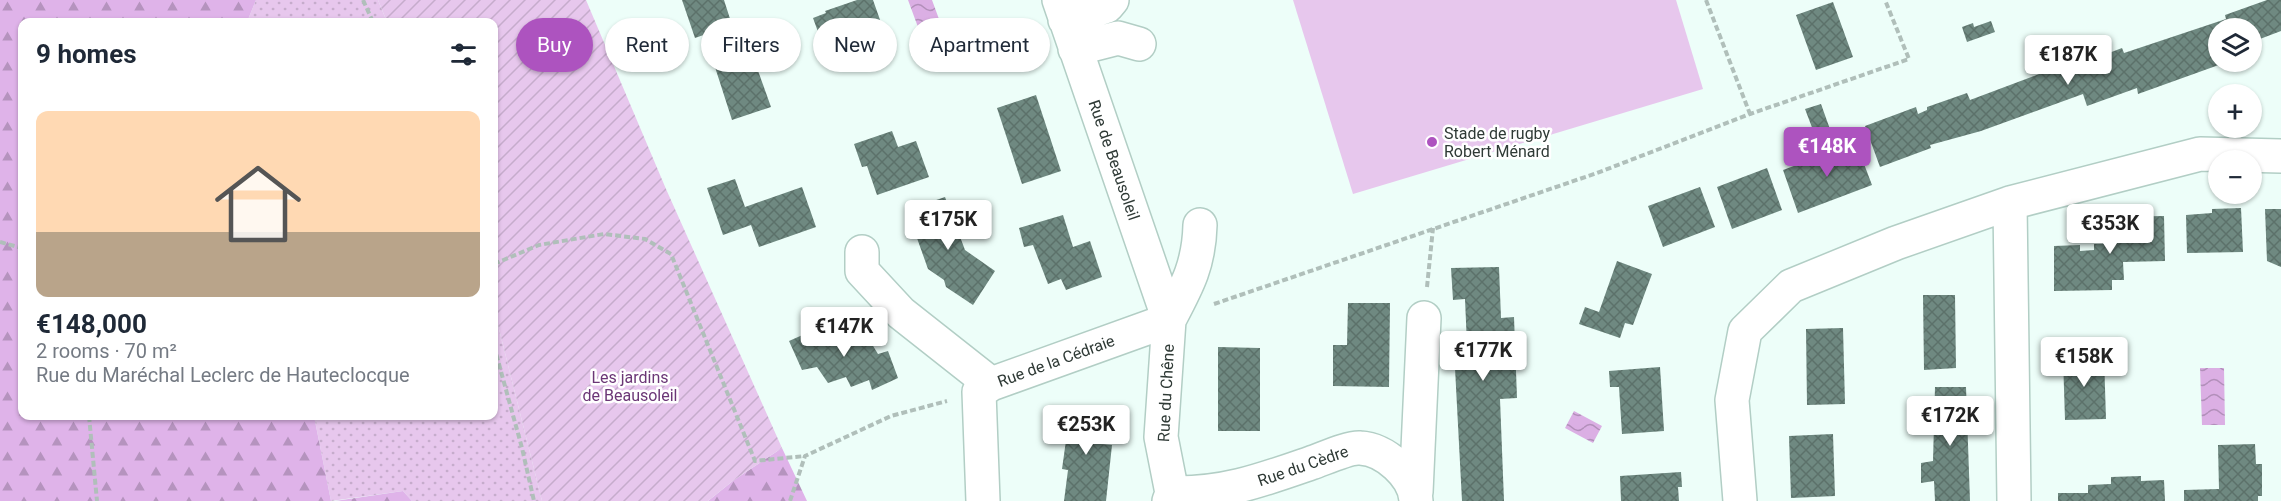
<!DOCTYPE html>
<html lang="en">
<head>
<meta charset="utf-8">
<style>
  body { margin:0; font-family:Roboto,sans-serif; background:#f2f2f3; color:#1f2937; height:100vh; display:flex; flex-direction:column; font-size:22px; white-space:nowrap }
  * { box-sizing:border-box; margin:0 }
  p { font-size:20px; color:#747a83 }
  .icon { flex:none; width:33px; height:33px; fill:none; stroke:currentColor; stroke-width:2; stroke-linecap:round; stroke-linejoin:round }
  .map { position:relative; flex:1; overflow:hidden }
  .drawer { position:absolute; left:18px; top:18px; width:480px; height:402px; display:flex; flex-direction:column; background:#fff; border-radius:12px; box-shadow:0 2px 4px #0004 }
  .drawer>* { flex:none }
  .guide { position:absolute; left:516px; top:18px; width:570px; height:54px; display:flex; gap:12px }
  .fabs { position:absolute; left:2208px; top:18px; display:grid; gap:12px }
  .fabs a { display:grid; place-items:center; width:54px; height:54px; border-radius:50%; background:#fff; box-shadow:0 2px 4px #0004; font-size:30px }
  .price { position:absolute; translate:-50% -51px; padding:0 14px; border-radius:6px; background:#fff; color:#222; font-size:20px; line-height:39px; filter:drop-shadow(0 2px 3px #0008) }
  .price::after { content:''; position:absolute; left:50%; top:36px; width:18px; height:14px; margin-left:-9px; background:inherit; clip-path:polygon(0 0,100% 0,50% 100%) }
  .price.current { background:#ad53bf; color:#fff }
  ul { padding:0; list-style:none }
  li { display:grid; align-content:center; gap:12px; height:318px; padding:0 18px }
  li span { display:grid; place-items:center; height:186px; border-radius:12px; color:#555 }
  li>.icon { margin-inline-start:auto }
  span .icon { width:108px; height:108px; fill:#fffc; stroke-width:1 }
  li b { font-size:26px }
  h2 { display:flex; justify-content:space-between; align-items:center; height:72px; padding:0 18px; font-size:26px }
  .tag { padding:0 21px; border-radius:27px; background:#fff; box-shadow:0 2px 4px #0004; font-size:21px; line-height:54px }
  .tag.current { background:#ad53bf; color:#fff }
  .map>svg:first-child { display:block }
  .grass { fill:url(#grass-dots) }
  .forest { fill:url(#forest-firs) }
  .garden { fill:url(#garden-furrows) }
  .pitch { fill:#e7c7ed }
  .water { fill:url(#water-waves) }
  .building { fill:url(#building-cross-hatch) }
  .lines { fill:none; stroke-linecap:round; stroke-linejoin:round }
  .minor-casing { stroke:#b2cec5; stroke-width:36 }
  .path { stroke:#b0bfba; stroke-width:4; stroke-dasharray:6 3; stroke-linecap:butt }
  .minor { stroke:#fff; stroke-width:33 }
  .poi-dot { fill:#ad53bf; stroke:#fff; stroke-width:2 }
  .labels { text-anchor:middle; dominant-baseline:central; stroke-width:5; stroke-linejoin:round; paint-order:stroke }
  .poi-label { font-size:16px; fill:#2f3a36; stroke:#fff; text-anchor:start }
  .street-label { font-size:16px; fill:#2f3a36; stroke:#fff }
  .park-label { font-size:16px; fill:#6b3676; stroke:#fff }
</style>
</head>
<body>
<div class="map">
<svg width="2281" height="501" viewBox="0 0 2281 501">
  <defs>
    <pattern id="grass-dots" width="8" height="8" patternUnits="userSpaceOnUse" patternTransform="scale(1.5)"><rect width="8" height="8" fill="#e7c7ed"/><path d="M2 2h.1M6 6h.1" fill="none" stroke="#c6accc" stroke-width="1.8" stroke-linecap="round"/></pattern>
    <pattern id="forest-firs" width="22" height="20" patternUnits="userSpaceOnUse" patternTransform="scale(1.5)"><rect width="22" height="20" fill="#dfb3e9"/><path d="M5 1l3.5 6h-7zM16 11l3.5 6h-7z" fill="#b593be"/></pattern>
    <pattern id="garden-furrows" width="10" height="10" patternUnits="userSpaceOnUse" patternTransform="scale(1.5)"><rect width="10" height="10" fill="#e7c7ed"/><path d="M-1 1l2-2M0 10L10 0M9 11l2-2" fill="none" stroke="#c6accc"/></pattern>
    <pattern id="water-waves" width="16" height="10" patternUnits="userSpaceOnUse" patternTransform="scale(1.5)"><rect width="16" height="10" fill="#dbafe4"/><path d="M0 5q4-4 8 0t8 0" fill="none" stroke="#b28fba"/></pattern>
    <pattern id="building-cross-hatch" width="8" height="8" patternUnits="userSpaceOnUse" patternTransform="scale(1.5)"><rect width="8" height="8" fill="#6f8981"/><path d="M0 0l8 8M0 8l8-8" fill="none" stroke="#5c716a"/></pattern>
  </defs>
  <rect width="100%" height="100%" fill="#edfef9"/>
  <path class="grass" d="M256,0H378L387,22H247Z
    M494,309L542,501H412L403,491L331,501L314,416H494Z"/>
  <path class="forest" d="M0,0H256L247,22H22V416H314L331,501H0Z
    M782,448L807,501H708L734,480Z
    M403,491L412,501H335Z"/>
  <path class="garden" d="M378,0H586L666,189L782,448L734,480L708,501H542L494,309V22H387Z"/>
  <path class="pitch" d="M1293,0H1676L1703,89L1353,194Z"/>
  <path class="water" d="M908,0H932L943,30L922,38Z
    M2200,368H2224L2225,425H2202Z
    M1574,411L1602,426L1593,443L1565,428Z"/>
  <path class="building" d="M682,0H724L732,25L695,38Z
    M857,0H873L885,34L838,49L837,47L825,51L813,18L826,13L825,11Z
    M2267,0H2281V31L2252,42V28H2218V62H2227L2138,94L2137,88L2087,106L2083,94L1981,131L1930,145L1931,148L1880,167L1865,126L1916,107L1918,114L1927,110V107L1967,93L1970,100L2071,62L2072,67L2122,48L2124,53L2226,19L2225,15Z
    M1833,2L1853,57L1816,70L1796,15Z
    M1991,21L1995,32L1967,42L1962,27L1973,23L1974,27Z
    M747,53L751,66L756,65L771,107L732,120L714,64Z
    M1036,95L1061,171L1022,184L997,108Z
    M1821,104L1831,132L1816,138L1805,109Z
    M892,131L898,147L916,141L929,177L877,195L867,166L862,167L854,144Z
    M1856,143L1872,185L1798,213L1783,170Z
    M1767,168L1782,210L1732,229L1717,187Z
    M735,179L745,207L802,187L816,227L759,247L751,225L723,235L707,188Z
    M1700,187L1715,227L1663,247L1648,206Z
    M945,197L965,250L995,271L973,305L946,287L944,280L928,269L907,210Z
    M2241,208L2243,252L2187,253L2186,215L2212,213V209Z
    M2265,209H2281V267L2267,261Z
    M1063,215L1073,247L1090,241L1102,277L1066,290L1061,279L1048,284L1033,245L1024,247L1019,228Z
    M2164,216L2165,261L2123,262L2124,280H2112V290L2054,291V246L2080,245V251L2094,250V244H2111L2110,217Z
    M1617,261L1652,274L1633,325L1625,323L1620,338L1579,324L1585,307L1599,312Z
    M1499,267L1501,318L1514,317L1517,398L1500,399L1504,501H1462L1455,368H1468L1465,299L1453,300L1451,268Z
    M1923,295H1955L1956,368L1924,370Z
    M1348,303H1390L1389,387L1333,386V345H1347Z
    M825,325L831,341L862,328L878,354L888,351L898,378L872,390L869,380L851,387L846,377L828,383L817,367L802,370L789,341Z
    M1843,328L1845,404L1807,405L1806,329Z
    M1218,347L1260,348V431H1218Z
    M2104,357L2106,419L2065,420L2063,358Z
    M1660,367L1664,431L1622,434L1619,387H1610L1609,371Z
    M1935,387H1966L1970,501H1935L1934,481L1921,483V463L1933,461Z
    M1071,405L1105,408L1101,444L1112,445L1106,501H1064L1068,470L1062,469Z
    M1833,434L1835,496L1791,498L1789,436Z
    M2255,444L2256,464H2262V496H2258V501H2184V490L2219,489L2218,445Z
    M1681,472L1682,487H1678L1679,501H1621L1620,476Z
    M2141,476V481L2164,480L2165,501H2058V493H2088V485L2111,484V477Z"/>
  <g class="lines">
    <g class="minor-casing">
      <path id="minor" d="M1059,0L1169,320L1161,437L1172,493L1169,501
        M1065,20L1107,6L1112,0
        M1075,49L1118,38L1139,44
        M2010,203L2014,501
        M862,252V271L901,313L991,384
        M1169,320C1187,286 1199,265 1200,225
        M1416,492L1424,318
        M1172,493C1225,494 1262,480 1311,463C1323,459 1349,447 1360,448C1385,449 1415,476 1416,501
        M983,501L979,392L991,384L1169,320
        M1740,501L1732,400L1745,331L1791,286L1896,243L2010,203L2200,154L2281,156"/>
    </g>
    <path class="path" d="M363,0L373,22
      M1706,0L1750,114
      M0,242L22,248
      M494,264L539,245L604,234L645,239L671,254L755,461L805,456
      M1427,287L1433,228
      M1214,304L1597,173L1750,114L1909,59L1885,0
      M494,346L522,448L534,501
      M89,416L97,501
      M790,501L805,456L891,416L947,401"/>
    <use href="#minor" class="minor"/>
  </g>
  <circle class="poi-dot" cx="1432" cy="142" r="6"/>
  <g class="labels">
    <g class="poi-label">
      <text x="1444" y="133">Stade de rugby<tspan x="1444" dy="18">Robert Ménard</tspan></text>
    </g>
    <g class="street-label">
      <text transform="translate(1114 160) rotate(71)">Rue de Beausoleil</text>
      <text transform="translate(1056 361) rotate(-20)">Rue de la Cédraie</text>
      <text transform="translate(1166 393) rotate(-87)">Rue du Chêne</text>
      <text transform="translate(1303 466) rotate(-19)">Rue du Cèdre</text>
    </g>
    <g class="park-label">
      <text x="630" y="377">Les jardins<tspan x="630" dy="18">de Beausoleil</tspan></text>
    </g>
  </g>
</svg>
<div class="fabs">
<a><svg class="icon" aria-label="layers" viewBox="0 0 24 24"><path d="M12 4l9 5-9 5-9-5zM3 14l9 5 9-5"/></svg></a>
<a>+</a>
<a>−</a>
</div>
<b class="price" style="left:2068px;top:86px">€187K</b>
<b class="price current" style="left:1827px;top:178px">€148K</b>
<b class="price" style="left:948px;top:251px">€175K</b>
<b class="price" style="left:2110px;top:255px">€353K</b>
<b class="price" style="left:844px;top:358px">€147K</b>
<b class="price" style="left:1483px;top:382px">€177K</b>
<b class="price" style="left:2084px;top:388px">€158K</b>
<b class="price" style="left:1950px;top:447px">€172K</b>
<b class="price" style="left:1086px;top:456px">€253K</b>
<div class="guide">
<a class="tag current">Buy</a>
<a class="tag">Rent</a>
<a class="tag">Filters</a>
<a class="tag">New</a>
<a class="tag">Apartment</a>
</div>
<section class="drawer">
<h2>9 homes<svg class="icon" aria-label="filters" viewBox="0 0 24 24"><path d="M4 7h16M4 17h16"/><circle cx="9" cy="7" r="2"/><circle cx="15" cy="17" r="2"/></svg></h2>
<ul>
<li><span style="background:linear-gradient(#ffd9b3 65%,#b9a48a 0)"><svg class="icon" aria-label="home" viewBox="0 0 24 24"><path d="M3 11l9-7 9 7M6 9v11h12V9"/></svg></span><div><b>€148,000</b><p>2 rooms · 70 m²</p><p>Rue du Maréchal Leclerc de Hauteclocque</p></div></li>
</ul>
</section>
</div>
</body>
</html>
